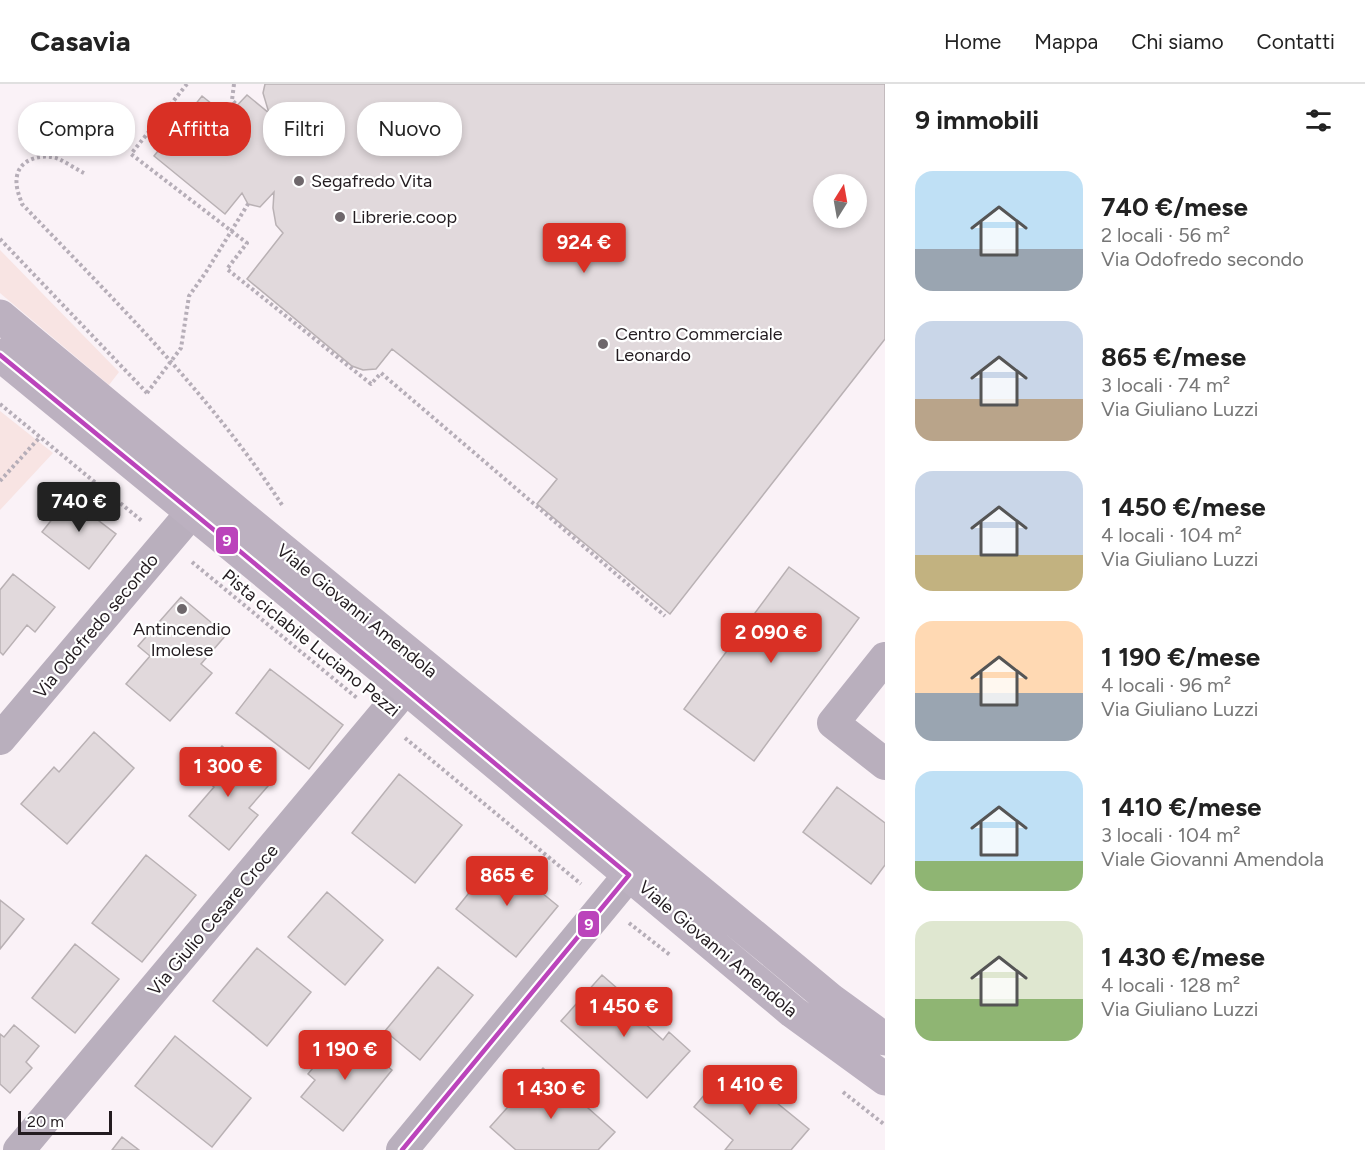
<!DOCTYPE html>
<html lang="it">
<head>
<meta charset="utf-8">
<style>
  body { margin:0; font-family:Figtree,sans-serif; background:#f6f6f6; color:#222; height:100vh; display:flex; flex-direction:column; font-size:22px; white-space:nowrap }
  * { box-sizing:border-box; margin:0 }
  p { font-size:20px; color:#767676 }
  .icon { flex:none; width:33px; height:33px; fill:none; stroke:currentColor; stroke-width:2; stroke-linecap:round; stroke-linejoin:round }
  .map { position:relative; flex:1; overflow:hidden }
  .panel { display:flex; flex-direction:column; background:#fff; width:480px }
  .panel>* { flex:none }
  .top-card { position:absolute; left:18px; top:18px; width:570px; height:54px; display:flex; gap:12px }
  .needle { width:39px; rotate:11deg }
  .buttons { position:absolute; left:813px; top:90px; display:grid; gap:12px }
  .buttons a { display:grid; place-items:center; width:54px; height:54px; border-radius:50%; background:#fff; box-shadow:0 3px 9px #0003; font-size:30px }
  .scale { position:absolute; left:18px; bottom:15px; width:94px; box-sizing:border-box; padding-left:6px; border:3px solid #231c20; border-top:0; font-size:16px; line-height:21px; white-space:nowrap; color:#231c20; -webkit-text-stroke:4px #fff; paint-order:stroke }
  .price { position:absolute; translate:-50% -51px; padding:0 14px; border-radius:6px; background:#d93025; color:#fff; font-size:20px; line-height:39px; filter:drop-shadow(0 2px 3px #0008) }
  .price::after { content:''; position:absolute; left:50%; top:36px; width:18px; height:14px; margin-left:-9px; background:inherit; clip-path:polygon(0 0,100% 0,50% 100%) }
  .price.selected { background:#222; color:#fff }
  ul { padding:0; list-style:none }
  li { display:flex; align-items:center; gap:18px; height:150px; padding:0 30px }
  li span { display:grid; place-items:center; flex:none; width:168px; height:120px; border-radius:18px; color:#555 }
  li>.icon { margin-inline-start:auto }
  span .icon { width:72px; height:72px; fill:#fffc; stroke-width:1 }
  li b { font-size:26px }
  h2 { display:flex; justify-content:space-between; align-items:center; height:72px; padding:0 30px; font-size:26px }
  .pill { padding:0 21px; border-radius:24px; background:#fff; box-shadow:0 3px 9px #0003; font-size:21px; line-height:54px }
  .pill.selected { background:#d93025; color:#fff }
  header { display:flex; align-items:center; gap:36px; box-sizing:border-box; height:84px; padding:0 30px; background:#fff; border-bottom:2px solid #e0e0e0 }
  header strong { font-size:28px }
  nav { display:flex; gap:33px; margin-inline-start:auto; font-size:21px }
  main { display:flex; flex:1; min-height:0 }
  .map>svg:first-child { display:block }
  .green { fill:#f8e4e3 }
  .building { fill:#e1d9dc; stroke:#b9b1b4; stroke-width:1.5; fill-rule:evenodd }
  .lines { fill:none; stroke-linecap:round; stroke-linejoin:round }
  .path { stroke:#b6aeb8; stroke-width:4; stroke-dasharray:3 3; stroke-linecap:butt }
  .street { stroke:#b9afbd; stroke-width:32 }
  .primary { stroke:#bcb1c0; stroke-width:33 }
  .bus-1-casing { stroke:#fff; stroke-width:9 }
  .bus-1 { stroke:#b4b; stroke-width:4.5 }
  .poi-dot { fill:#6e676b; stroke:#fff; stroke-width:2 }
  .labels { text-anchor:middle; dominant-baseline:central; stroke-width:4.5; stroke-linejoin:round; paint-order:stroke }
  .poi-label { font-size:18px; fill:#231c20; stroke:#fff; text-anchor:start }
  .street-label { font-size:18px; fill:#231c20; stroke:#fff }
  .line-badge { stroke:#fff; stroke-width:2 }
  .badge-label { font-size:16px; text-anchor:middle; font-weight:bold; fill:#fff }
</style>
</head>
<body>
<header>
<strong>Casavia</strong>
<nav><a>Home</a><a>Mappa</a><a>Chi siamo</a><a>Contatti</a></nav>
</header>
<main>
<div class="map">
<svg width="885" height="1066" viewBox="0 0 885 1066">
  <rect width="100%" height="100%" fill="#faf2f7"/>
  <path class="green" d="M0,166L119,288L109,301L0,209Z
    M0,327L53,369L0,426Z"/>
  <path class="building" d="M265,0H885V255L670,530L537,420L557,395L392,265L376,285L363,286L352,282L247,195L283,149L276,141L273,124L274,108L260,123L248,120L242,109L225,130L154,72L202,12L227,32L247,11L269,29L263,9ZM824,100H856V134H824Z
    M69,414L116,450L89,485L42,448Z
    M789,483L859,534L754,677L684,625Z
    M13,490L55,523L35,548L27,541L3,571L0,568V506Z
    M181,513L226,551L201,580L212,589L170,637L126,600L150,572L138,562Z
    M270,585L343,641L309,685L236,629Z
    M94,648L134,684L67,760L21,720L54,683L59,688Z
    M222,662L268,702L249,724L258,731L229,766L189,732L214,703L198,690Z
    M399,690L462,741L415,799L352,749Z
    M837,703L885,739V781L871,800L803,748Z
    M146,771L196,811L142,878L92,839Z
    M498,773L558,822L516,873L456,825Z
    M327,808L383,856L345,901L288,853Z
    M0,816L24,835L0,865Z
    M75,860L119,895L75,949L32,914Z
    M257,864L311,908L267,962L213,917Z
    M438,883L473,911L420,976L385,947Z
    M602,891L626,912L621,918L663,956L669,948L690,967L647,1014L561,937Z
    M14,941L39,962L26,978L32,984L10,1009L0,1000V950L4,953Z
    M343,947L392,986L343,1047L301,1013L315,996L308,990Z
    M175,952L251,1014L212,1063L135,1002Z
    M543,984L615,1048L598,1066H516L490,1043Z
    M734,984L809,1045L791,1066H725L733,1056L694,1023L717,996L721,999Z
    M122,1053L139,1066H112Z"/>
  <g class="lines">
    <path class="path" d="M187,0L131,70L247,159L227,185L371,300L381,289L665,532
      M234,0L232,16L237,21
      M84,89C76,85 67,79 59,75C44,69 20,74 17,92C15,102 19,111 22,120C113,215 210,310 282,421
      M0,155L147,309
      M147,309L181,264L189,212L206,188L248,120
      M0,320L142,437
      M0,397L40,353
      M192,478L357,614
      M405,654L581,800
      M629,839L670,871
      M843,1008L885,1041"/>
    <path class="street" d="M885,574L833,639L885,680
      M0,655L192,428
      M19,1066L406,604
      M402,1066L629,791"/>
    <path class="primary" d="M0,232C275,463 555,686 831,916L885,955
      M0,271L406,604L793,928L885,995"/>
    <g class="bus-1-casing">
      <path id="bus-1" d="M0,271L230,459L629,791L402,1066"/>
    </g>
    <use href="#bus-1" class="bus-1"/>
  </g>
  <g class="poi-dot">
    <circle cx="299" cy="97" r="6"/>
    <circle cx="340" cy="133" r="6"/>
    <circle cx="603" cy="260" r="6"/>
    <circle cx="182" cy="525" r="6"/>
  </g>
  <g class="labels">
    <g class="poi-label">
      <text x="311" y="97">Segafredo Vita</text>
      <text x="352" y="133">Librerie.coop</text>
      <text x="615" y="250">Centro Commerciale<tspan x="615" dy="21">Leonardo</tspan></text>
      <text x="182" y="545" text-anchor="middle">Antincendio<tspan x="182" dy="21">Imolese</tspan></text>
    </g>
    <g class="street-label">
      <text transform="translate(357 527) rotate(39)">Viale Giovanni Amendola</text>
      <text transform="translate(96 542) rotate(-50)">Via Odofredo secondo</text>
      <text transform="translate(311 559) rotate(39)">Pista ciclabile Luciano Pezzi</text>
      <text transform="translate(213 836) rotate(-50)">Via Giulio Cesare Croce</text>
      <text transform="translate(718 865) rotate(40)">Viale Giovanni Amendola</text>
    </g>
  </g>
  <g class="line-badge">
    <rect x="215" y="442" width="24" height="29" rx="6" fill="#b4b"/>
    <rect x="577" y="826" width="23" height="28" rx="6" fill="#b4b"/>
  </g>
  <g class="badge-label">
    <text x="227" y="462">9</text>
    <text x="589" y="846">9</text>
  </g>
</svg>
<div class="buttons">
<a><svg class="needle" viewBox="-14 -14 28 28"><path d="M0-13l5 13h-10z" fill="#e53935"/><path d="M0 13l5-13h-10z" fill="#767676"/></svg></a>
</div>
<div class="scale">20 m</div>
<b class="price" style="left:584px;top:190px">924 €</b>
<b class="price selected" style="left:79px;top:449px">740 €</b>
<b class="price" style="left:771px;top:580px">2 090 €</b>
<b class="price" style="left:228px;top:714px">1 300 €</b>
<b class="price" style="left:507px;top:823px">865 €</b>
<b class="price" style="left:624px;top:954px">1 450 €</b>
<b class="price" style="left:345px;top:997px">1 190 €</b>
<b class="price" style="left:750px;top:1032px">1 410 €</b>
<b class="price" style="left:551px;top:1036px">1 430 €</b>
<div class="top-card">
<a class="pill">Compra</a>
<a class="pill selected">Affitta</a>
<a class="pill">Filtri</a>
<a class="pill">Nuovo</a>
</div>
</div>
<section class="panel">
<h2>9 immobili<svg class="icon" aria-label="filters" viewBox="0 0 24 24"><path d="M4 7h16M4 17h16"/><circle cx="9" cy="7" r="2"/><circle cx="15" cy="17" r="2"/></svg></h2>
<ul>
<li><span style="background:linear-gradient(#bfe0f5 65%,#9aa5b1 0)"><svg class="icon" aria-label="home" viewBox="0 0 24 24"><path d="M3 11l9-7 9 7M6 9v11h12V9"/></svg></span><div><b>740 €/mese</b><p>2 locali · 56 m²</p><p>Via Odofredo secondo</p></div></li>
<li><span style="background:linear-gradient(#c9d6e8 65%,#b9a48a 0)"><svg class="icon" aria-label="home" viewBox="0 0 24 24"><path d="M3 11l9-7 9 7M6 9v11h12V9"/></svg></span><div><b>865 €/mese</b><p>3 locali · 74 m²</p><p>Via Giuliano Luzzi</p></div></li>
<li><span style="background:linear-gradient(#c9d6e8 70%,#c2b280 0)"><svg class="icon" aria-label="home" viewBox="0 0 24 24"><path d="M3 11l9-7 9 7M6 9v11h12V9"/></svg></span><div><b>1 450 €/mese</b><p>4 locali · 104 m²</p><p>Via Giuliano Luzzi</p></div></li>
<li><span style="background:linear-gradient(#ffd9b3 60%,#9aa5b1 0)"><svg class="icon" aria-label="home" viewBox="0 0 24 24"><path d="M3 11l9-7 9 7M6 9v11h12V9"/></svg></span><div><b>1 190 €/mese</b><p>4 locali · 96 m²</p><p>Via Giuliano Luzzi</p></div></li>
<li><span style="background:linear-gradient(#bfe0f5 75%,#8fb573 0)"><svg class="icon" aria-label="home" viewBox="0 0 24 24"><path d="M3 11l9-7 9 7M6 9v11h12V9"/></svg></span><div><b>1 410 €/mese</b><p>3 locali · 104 m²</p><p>Viale Giovanni Amendola</p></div></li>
<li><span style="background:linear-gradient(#dfe7d0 65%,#8fb573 0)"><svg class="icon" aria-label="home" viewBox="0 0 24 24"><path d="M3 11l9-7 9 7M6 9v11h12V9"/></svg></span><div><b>1 430 €/mese</b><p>4 locali · 128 m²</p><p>Via Giuliano Luzzi</p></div></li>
</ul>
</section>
</main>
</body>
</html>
